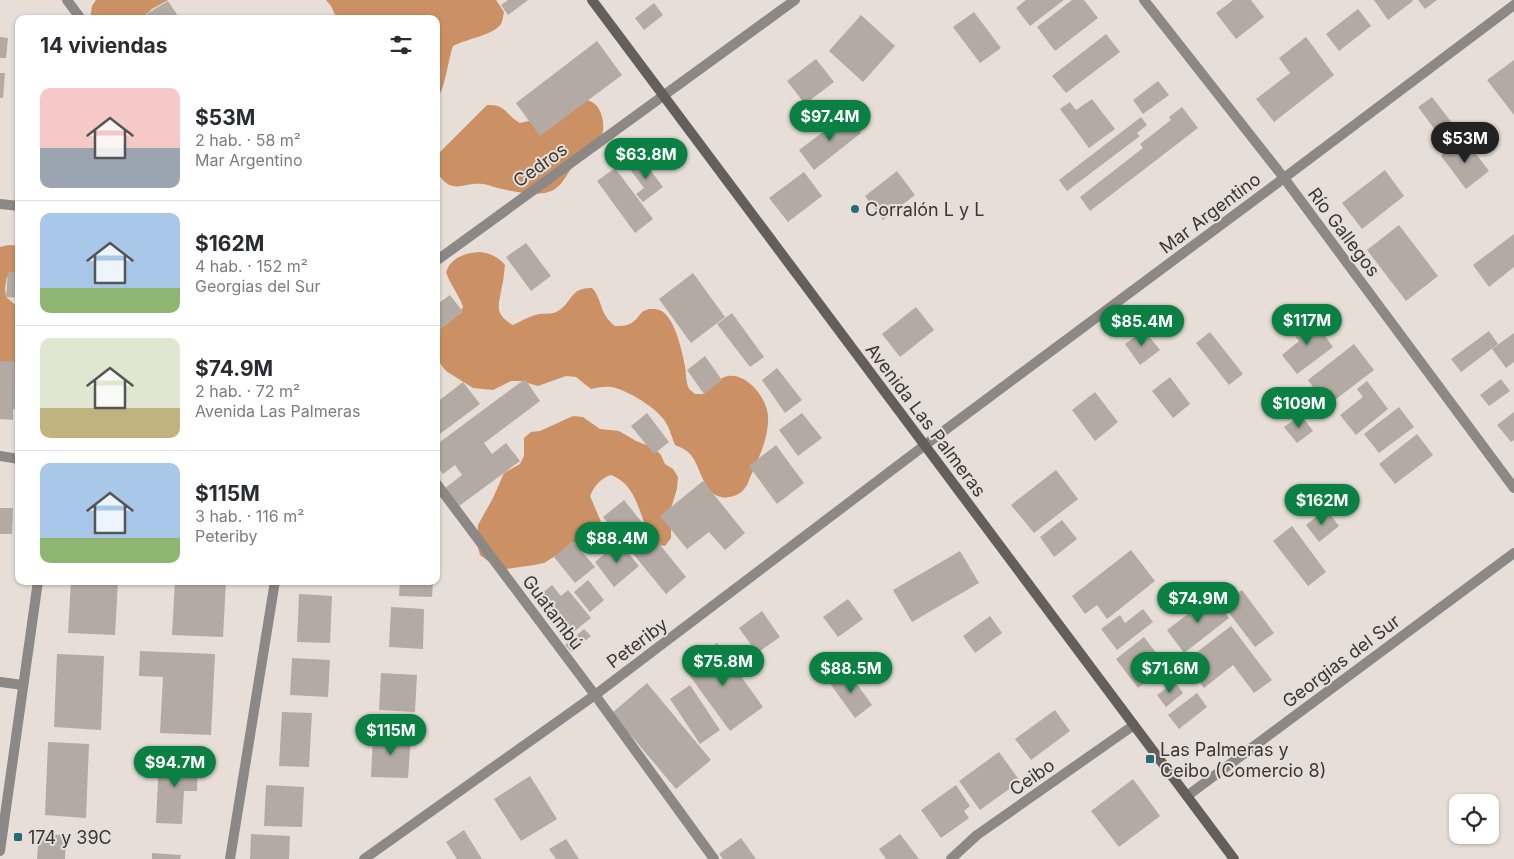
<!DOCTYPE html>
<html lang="es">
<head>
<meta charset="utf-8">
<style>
  body { margin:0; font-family:Inter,sans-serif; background:#f2f2f3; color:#2b2b33; height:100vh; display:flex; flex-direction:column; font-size:19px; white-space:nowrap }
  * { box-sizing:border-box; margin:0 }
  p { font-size:16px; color:#7c7c81 }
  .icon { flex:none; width:28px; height:28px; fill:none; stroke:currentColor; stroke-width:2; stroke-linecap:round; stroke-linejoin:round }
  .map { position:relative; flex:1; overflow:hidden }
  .drawer { position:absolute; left:15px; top:15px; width:425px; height:570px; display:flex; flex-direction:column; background:#fff; border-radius:10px; box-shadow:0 1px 4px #0004 }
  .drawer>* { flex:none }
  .tools { position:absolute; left:1449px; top:794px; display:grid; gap:10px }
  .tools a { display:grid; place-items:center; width:50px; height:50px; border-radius:10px; background:#fff; box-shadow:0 1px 4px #0004; font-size:25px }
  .price { position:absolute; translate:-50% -42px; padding:0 11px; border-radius:18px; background:#0b8043; color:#fff; font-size:16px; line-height:32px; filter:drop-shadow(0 1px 2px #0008) }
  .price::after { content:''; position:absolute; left:50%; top:30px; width:15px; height:11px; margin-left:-8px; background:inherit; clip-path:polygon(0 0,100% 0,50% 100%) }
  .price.on { background:#222; color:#fff }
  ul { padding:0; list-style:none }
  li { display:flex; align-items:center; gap:15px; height:125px; padding:0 25px }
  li+li { border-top:1px solid #e1e1e2 }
  li span { display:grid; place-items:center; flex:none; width:140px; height:100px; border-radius:10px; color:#555 }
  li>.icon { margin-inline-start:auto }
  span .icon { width:60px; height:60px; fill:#fffc; stroke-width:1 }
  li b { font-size:21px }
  h2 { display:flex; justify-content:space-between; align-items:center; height:60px; padding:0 25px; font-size:21px }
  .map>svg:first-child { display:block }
  .forest { fill:#cb9165 }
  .building { fill:#b3aaa4 }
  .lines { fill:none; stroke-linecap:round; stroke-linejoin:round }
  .minor { stroke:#8c8886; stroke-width:10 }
  .secondary { stroke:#645f5b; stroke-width:10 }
  .poi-dot { fill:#246d78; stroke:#e7ded8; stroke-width:2 }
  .labels { text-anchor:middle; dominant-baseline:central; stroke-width:4; stroke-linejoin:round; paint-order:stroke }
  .street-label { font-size:18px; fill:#3a3734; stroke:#e7ded8 }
  .poi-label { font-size:18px; fill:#3a3734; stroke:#e7ded8; text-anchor:start }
</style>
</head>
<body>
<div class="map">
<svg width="1514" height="859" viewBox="0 0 1514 859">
  <rect width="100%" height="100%" fill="#e7ded8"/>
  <path class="forest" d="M96,0H168L152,9L145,15L146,19H90L92,6Z
    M326,0H496L504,12C503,16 503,20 501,24C494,35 466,39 453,46C448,60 445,91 436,100V19H337L331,6Z
    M579,97C584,99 592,101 596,105C605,115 606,135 597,145C590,152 581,158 574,165C568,172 563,184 555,189C541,198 516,192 502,189C496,188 490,185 483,184C461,182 453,197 436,171L439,153L487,105C507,104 505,115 520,123L538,119Z
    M9,245L19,246V273L7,277L5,288L6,297L19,308V365H0V247Z
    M479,252C490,253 497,256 505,265C504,272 504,279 502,286C499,305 493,314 513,325C521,321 530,316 539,314C546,313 552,315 558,311C573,302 570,287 592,288C604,302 598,312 615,326C621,326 628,326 633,322C642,315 640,308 655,309C674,310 682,351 685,366C686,373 686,383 689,389C691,391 693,392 695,394H704C711,387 718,378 728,376C747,373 767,398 768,416C769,435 761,453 753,471C750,476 749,483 745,488C740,495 729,499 721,497C704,493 701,470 693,458C689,451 682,448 675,445C672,438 670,429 666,423C659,409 626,389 611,387C604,386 597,388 591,389L576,377L566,376L538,386L521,381H511L493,390L473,388L446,371L436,358V332L457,316L463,307C459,294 450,285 446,272C451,258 464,253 479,252Z
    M573,416L583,417L600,429L619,431L636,441L654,448L661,455L665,464L673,469L678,477L677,489L671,508V538L665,546L654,544C639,521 640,486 611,475C600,479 595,485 590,496L601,522L595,531L544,563L534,565L506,569L495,566L480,555L477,544L478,525L493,498L504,473L520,464L524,456V438L531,432L540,431Z"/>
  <path class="building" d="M508,0H528L508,15L501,5Z
    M1026,0H1064L1030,26L1016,8Z
    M1072,0H1084L1098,18L1055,51L1037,27Z
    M1233,0H1251L1264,17L1236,39L1216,13Z
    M1374,0H1412L1413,1L1388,20Z
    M1418,0H1437L1425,9Z
    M168,1L180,19H145L143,16Z
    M654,3L663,15L644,30L635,18Z
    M1358,9L1371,26L1339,51L1326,34Z
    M974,12L1001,48L980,63L953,27Z
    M861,15L895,46L863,82L829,51Z
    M1106,34L1120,52L1066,93L1052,76Z
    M0,37L8,38L6,58H0Z
    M1306,37L1334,75L1274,122L1256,99L1290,73L1279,58Z
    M597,41L622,75L540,136L516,103Z
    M816,59L834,82L805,104L787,81Z
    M1514,60V115L1487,80Z
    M0,73H5L3,98H0Z
    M1158,81L1169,95L1143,114L1133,100Z
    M1432,97L1459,132L1445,143L1418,107Z
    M1092,99L1115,129L1089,148L1060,109L1070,102L1076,110Z
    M1182,107L1198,128L1090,211L1080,197L1143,148L1140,144L1171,120L1169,117Z
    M847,114L861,133L814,170L799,150Z
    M1141,117L1147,125L1137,133L1140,136L1067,191L1059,180Z
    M1464,138L1489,171L1466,189L1441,156Z
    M642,159L663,187L643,202L636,194L644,188L629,168Z
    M615,168L653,219L635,233L597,181Z
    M1385,170L1404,196L1362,229L1342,203Z
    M897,171L915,195L883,220L865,196Z
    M804,172L822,196L788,222L769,198Z
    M1399,225L1438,276L1406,301L1367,250Z
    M1514,234V267L1489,287L1473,265Z
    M526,243L551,276L531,291L506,257Z
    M8,272L19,273V298L6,297Z
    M693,273L725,317L691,343L659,299Z
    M450,295L463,312L436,332V305Z
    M916,307L934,330L900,357L882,334Z
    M732,313L764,357L750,367L717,324Z
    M1311,317L1333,347L1297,374L1282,355L1299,341L1292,332Z
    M1144,330L1160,350L1140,365L1125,344Z
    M1489,331L1498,344L1461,372L1451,359Z
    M1210,332L1243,374L1229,385L1196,343Z
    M1514,333V362L1506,368L1492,349Z
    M1354,344L1374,370L1327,406L1308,380Z
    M705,356L722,380L704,394L687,370Z
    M0,361L19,362V410L13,409V420L0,419Z
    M777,368L802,400L785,413L762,380Z
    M1170,377L1190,404L1173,418L1152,391Z
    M525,379L540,401L484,443L492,454L506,443L520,461L459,506L445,488L462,475L455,465L443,474L436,466V445Z
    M1501,379L1510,391L1489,406L1480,395Z
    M1367,381L1388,409L1356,435L1340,415L1363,397L1357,389Z
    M463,382L480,404L437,436L436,403Z
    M1095,392L1118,422L1095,441L1072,410Z
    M1399,407L1414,427L1379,453L1364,434Z
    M1514,412V440L1511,442L1497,425Z
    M647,413L669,442L654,454L631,426Z
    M802,413L822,438L798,456L779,430Z
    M1301,415L1313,431L1297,443L1284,427Z
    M1417,434L1433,455L1395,484L1379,464Z
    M776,445L804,483L777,504L749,466Z
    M1056,470L1078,499L1034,533L1011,505Z
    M703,481L745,533L725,550L709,532L687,549L660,516Z
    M624,500L686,577L666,594L603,517Z
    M0,508H13L12,534H0Z
    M1326,509L1339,526L1319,542L1306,525Z
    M1062,520L1077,539L1054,557L1040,537Z
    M1292,526L1326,572L1308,586L1273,541Z
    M573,541L595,567L575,583L554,557Z
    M619,542L639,566L614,587L595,562Z
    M1131,550L1155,581L1107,619L1097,605L1085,614L1072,596Z
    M960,551L979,583L912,622L893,590Z
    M588,580L604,600L590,612L574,592Z
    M71,581H118L115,635L68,633Z
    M175,581H226L223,637L172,635Z
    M400,581H433L432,597L399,596Z
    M552,585L561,596L568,590L591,618L571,634L540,595Z
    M1242,590L1274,633L1255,647L1223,605Z
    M299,594L332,596L330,643L297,642Z
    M1212,596L1229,618L1184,653L1167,630Z
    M848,599L863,619L838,637L823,617Z
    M391,607L424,609L423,649L389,647Z
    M1143,609L1153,622L1117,650L1101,629L1120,615L1125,623Z
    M762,611L780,637L757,653L739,628Z
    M990,616L1002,633L975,653L963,636Z
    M1231,626L1272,680L1254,693L1233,665L1204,688L1184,662Z
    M584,629L591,636L572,652L565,645Z
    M1144,637L1166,666L1138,688L1116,659Z
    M717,643L763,707L730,731L684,668Z
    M140,651L215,654L211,735L160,733L163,677L139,676Z
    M57,654L104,656L101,730L54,727Z
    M292,658L330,660L328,697L290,695Z
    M847,670L872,705L855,718L829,682Z
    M381,673L417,675L415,712L379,710Z
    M1175,682L1183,693L1166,707L1157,695Z
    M647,683L711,760L676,789L612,713Z
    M690,685L720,730L700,744L670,699Z
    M1197,693L1207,707L1179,729L1168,715Z
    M1055,710L1070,731L1031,760L1015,739Z
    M282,712L312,713L309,767L279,766Z
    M373,734L411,736L408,778L371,777Z
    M48,742L89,744L86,818L45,815Z
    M999,752L1020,781L980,810L959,781Z
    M159,758L198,760L197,791H184L182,824L156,823Z
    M530,776L557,819L521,841L494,799Z
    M1133,779L1160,816L1119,847L1091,811Z
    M266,785L304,787L302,827L264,826Z
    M956,785L970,806L964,811L969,818L941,838L921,810Z
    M464,830L482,859H457L446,842Z
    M39,834L66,835L65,859H37Z
    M251,834L290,836L289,859H250Z
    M900,834L919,859H886L879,849Z
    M741,838L756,859H723L719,854Z
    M566,839L579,859H556L549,849Z
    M152,853L181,855L180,859H152Z"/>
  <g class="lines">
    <path class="minor" d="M67,0L81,19
      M1144,0L1284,178L1514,488
      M0,204L19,206
      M436,261L795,0
      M0,456L19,459
      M436,483L595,695L714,859
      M0,682L23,685
      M1187,796L1514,553
      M0,851L38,581
      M230,859L275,581
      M364,859L595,695L925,445L1284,178L1514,5
      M951,859L977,835L1134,725"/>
    <path class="secondary" d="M592,0L1234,859"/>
  </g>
  <g class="poi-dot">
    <circle cx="855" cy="209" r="5"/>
    <rect x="1145" y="754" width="10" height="10" rx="2.5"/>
    <rect x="13" y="832" width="10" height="10" rx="2.5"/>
  </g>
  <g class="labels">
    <g class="street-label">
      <text transform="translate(540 165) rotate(-36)">Cedros</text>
      <text transform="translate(1210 213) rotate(-37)">Mar Argentino</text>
      <text transform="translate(1344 232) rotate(53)">Río Gallegos</text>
      <text transform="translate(926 420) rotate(53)">Avenida Las Palmeras</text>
      <text transform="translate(553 612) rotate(53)">Guatambú</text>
      <text transform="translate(637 643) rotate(-37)">Peteriby</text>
      <text transform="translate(1341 661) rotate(-37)">Georgias del Sur</text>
      <text transform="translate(1032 777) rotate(-35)">Ceibo</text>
    </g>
    <g class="poi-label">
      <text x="865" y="209">Corralón L y L</text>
      <text x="1160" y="749">Las Palmeras y<tspan x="1160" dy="21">Ceibo (Comercio 8)</tspan></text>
      <text x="28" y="837">174 y 39C</text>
    </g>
  </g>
</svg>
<div class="tools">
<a><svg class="icon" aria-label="locate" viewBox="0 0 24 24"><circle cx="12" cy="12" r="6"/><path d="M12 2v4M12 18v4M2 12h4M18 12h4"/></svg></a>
</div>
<b class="price" style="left:830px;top:142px">$97.4M</b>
<b class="price on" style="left:1465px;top:164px">$53M</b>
<b class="price" style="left:646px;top:180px">$63.8M</b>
<b class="price" style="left:1307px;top:346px">$117M</b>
<b class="price" style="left:1142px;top:347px">$85.4M</b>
<b class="price" style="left:1299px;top:429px">$109M</b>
<b class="price" style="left:1322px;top:526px">$162M</b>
<b class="price" style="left:617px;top:564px">$88.4M</b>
<b class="price" style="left:1198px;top:624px">$74.9M</b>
<b class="price" style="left:723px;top:687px">$75.8M</b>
<b class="price" style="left:851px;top:694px">$88.5M</b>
<b class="price" style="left:1170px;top:694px">$71.6M</b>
<b class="price" style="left:391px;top:756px">$115M</b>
<b class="price" style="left:175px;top:788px">$94.7M</b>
<section class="drawer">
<h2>14 viviendas<svg class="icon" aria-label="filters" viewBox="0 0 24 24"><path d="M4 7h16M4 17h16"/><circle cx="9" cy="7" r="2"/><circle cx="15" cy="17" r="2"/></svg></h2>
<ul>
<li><span style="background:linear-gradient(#f6c9c9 60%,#9aa5b1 0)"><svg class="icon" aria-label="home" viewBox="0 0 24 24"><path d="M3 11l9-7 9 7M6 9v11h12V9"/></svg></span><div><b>$53M</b><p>2 hab. · 58 m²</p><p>Mar Argentino</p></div></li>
<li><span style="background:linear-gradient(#a9c7e8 75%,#8fb573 0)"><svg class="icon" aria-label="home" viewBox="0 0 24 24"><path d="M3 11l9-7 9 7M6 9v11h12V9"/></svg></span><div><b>$162M</b><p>4 hab. · 152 m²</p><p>Georgias del Sur</p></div></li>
<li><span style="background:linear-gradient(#dfe7d0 70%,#c2b280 0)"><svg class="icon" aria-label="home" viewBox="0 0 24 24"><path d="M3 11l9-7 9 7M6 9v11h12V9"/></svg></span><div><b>$74.9M</b><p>2 hab. · 72 m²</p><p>Avenida Las Palmeras</p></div></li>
<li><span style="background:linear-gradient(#a9c7e8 75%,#8fb573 0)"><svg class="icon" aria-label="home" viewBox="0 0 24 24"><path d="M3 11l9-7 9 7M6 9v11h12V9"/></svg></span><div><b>$115M</b><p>3 hab. · 116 m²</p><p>Peteriby</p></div></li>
</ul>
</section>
</div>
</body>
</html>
